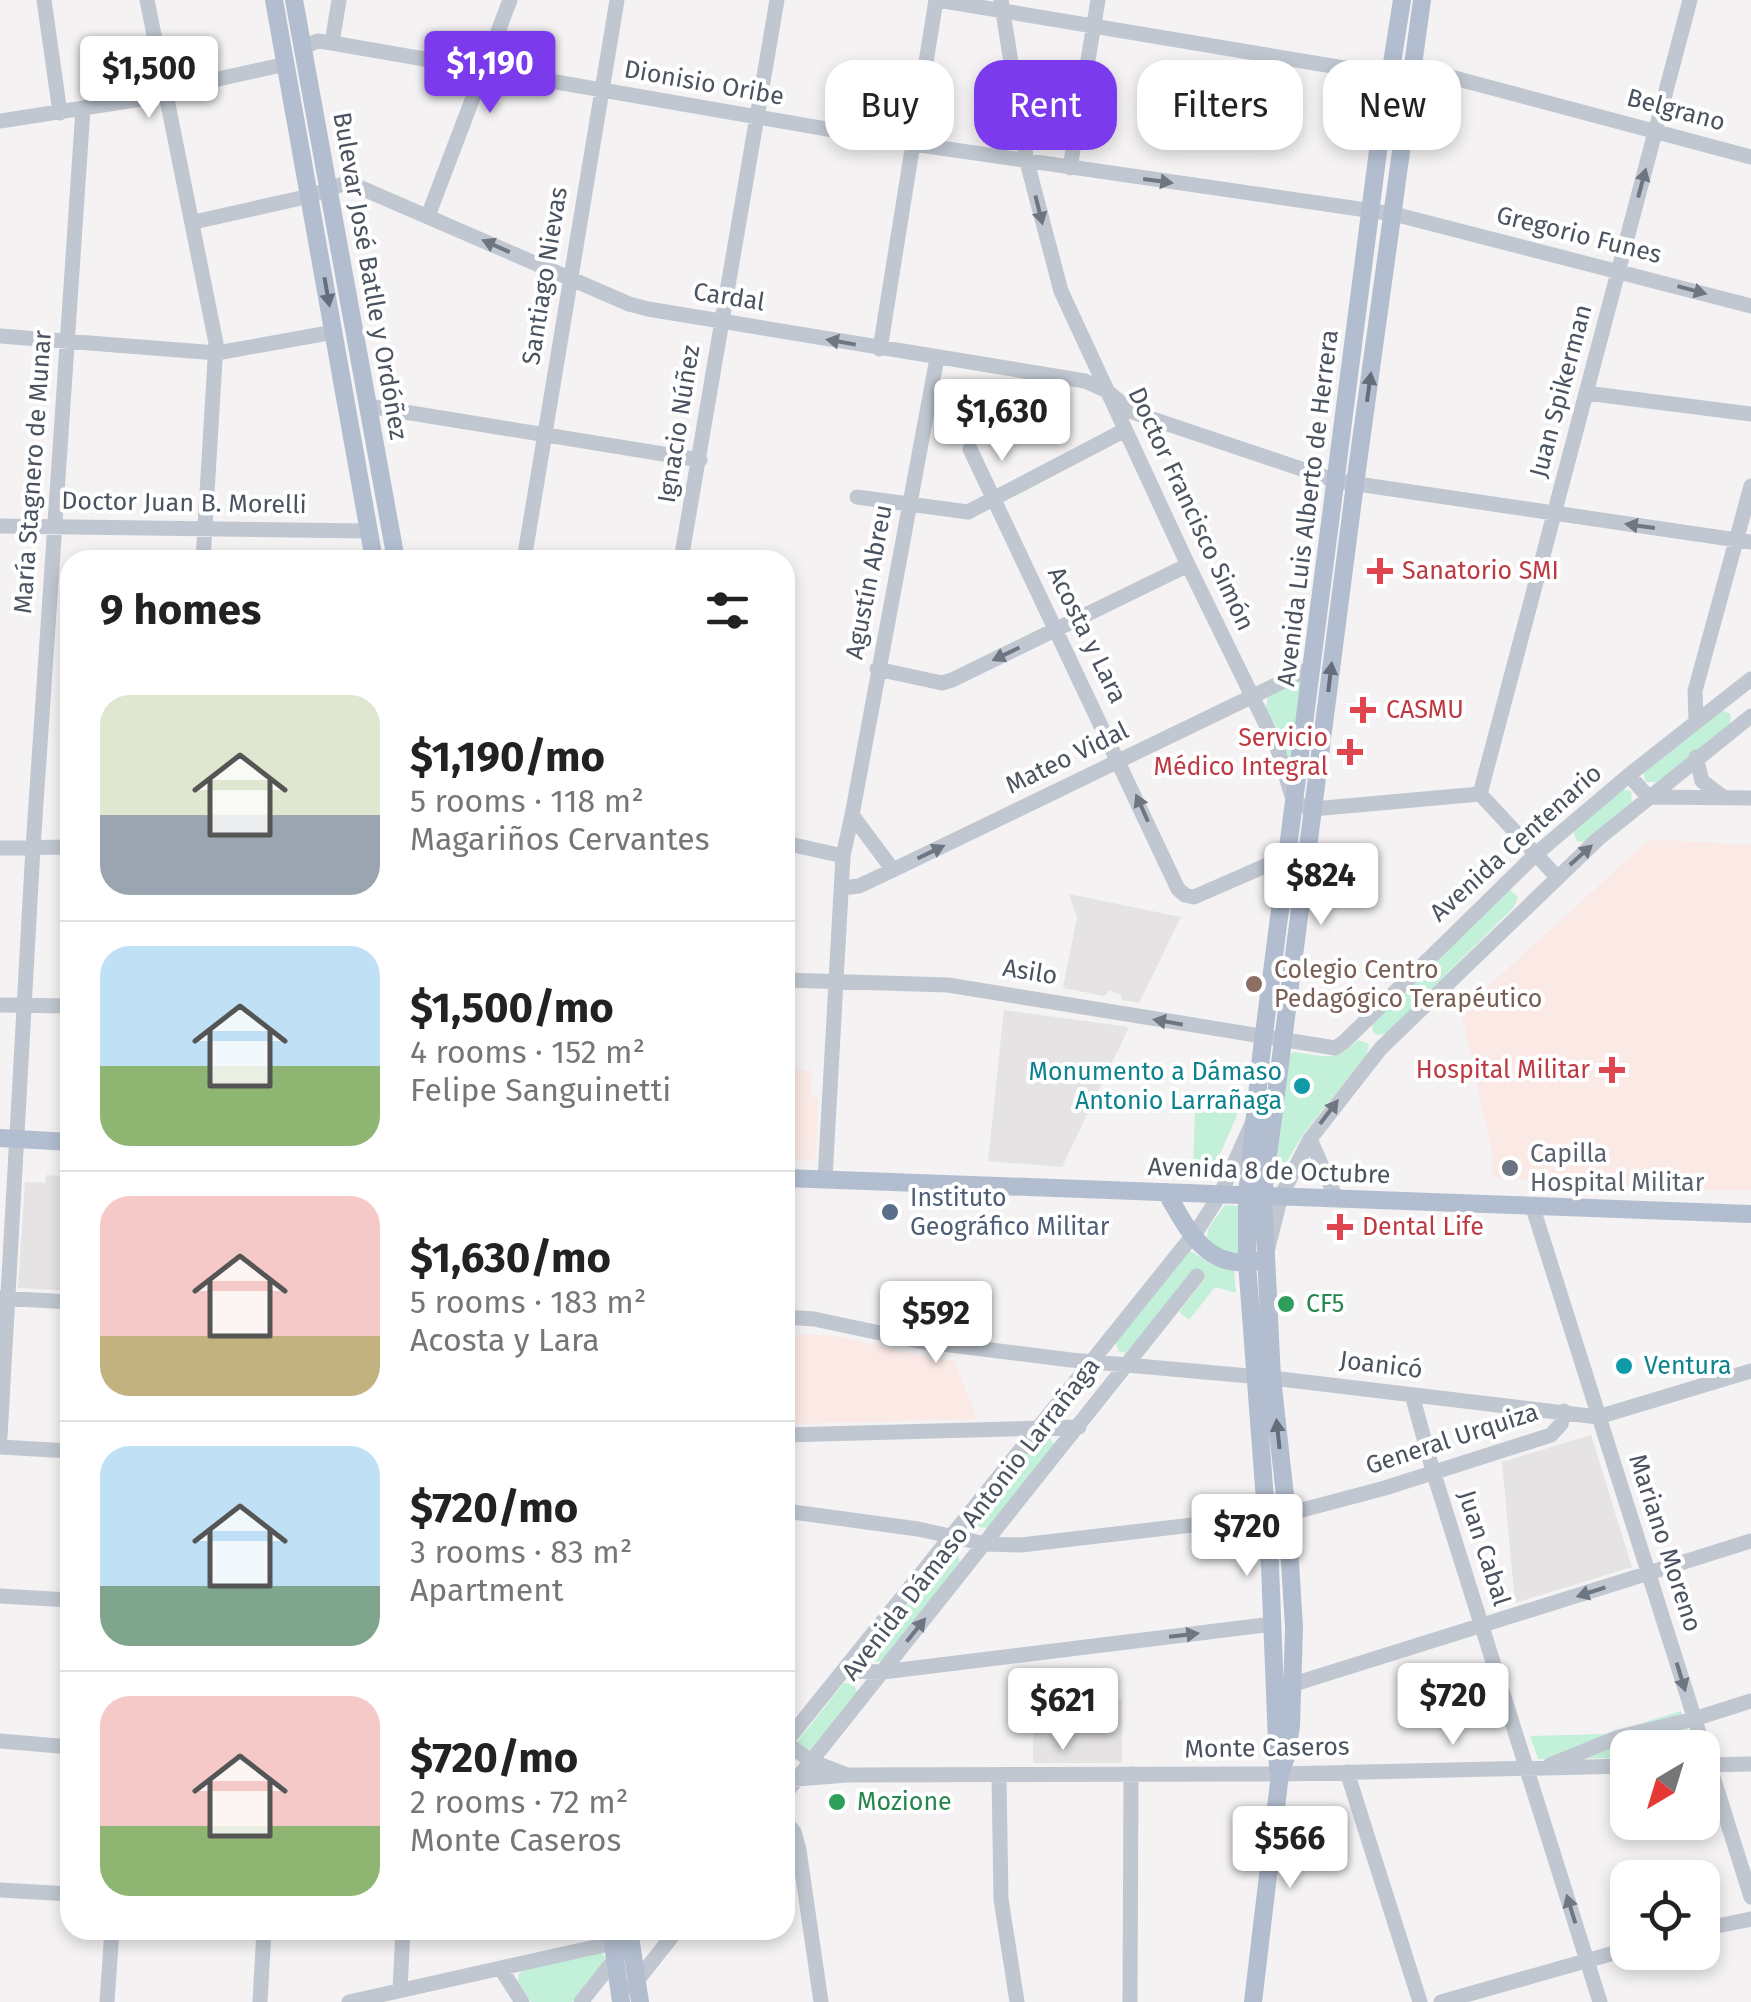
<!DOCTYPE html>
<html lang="en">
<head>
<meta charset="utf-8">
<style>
  body { margin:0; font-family:"Fira Sans",sans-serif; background:#f2f2f2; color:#222; height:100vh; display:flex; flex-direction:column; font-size:38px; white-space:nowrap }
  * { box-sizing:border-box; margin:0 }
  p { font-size:32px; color:#767676 }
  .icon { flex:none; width:55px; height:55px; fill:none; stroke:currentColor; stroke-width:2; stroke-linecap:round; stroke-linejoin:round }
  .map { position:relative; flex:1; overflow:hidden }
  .side { position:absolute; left:60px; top:550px; width:735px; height:1390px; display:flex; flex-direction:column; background:#fff; border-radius:30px; box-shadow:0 5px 15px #0003 }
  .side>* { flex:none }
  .hud { position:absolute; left:825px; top:60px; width:775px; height:90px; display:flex; gap:20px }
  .needle { width:65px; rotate:218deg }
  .controls { position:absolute; left:1610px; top:1730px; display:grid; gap:20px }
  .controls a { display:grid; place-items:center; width:110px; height:110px; border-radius:20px; background:#fff; box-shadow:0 5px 15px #0003; font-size:50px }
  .price { position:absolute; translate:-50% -85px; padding:0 22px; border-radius:10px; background:#fff; color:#222; font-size:32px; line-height:65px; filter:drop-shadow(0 2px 5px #0008) }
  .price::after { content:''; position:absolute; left:50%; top:60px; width:30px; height:22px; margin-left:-15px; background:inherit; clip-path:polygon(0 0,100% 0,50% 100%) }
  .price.on { background:#7c3aed; color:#fff }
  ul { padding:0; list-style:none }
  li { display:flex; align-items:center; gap:30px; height:250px; padding:0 40px }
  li+li { border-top:2px solid #e0e0e0 }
  li span { display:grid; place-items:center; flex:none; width:280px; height:200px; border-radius:30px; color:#555 }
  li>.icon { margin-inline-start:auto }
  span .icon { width:120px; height:120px; fill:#fffc; stroke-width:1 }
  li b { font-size:42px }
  h2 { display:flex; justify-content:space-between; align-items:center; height:120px; padding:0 40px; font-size:42px }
  .pill { padding:0 35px; border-radius:30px; background:#fff; box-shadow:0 5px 15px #0003; font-size:35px; line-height:90px }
  .pill.on { background:#7c3aed; color:#fff }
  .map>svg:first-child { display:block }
  .education { fill:#e5e3e4 }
  .medical { fill:#fbe9e5 }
  .green { fill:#c2f0d9 }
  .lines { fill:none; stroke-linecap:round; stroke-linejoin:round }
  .minor { stroke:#c0c7d0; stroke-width:15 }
  .major { stroke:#b2bed0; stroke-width:18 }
  .oneway { fill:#6d7681 }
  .oneway2 { fill:#646e7b }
  .health-dot { fill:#e0444e; stroke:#fff; stroke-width:4 }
  .education-dot { fill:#8d6e63; stroke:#fff; stroke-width:4 }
  .culture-dot { fill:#0f9aa8; stroke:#fff; stroke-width:4 }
  .worship-dot { fill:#6b7280; stroke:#fff; stroke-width:4 }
  .service-dot { fill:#5c6f8a; stroke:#fff; stroke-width:4 }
  .leisure-dot { fill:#2e9e5b; stroke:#fff; stroke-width:4 }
  .labels { text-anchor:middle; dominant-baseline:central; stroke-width:8; stroke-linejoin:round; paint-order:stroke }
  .street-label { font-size:25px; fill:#4a535f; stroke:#fff }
  .health-label { font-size:25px; fill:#be3a42; stroke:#fff; text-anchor:start }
  .education-label { font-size:25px; fill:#785e54; stroke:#fff; text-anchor:start }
  .culture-label { font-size:25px; fill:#0d838f; stroke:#fff; text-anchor:end }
  .worship-label { font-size:25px; fill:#5b616d; stroke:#fff; text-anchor:start }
  .service-label { font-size:25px; fill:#4e5e75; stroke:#fff; text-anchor:start }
  .leisure-label { font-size:25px; fill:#27864d; stroke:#fff; text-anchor:start }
</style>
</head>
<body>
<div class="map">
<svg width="1751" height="2002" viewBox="0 0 1751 2002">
  <rect width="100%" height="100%" fill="#f4f2f2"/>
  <path class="education" d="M1069,894L1181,917L1139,1003L1122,1000L1121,995L1110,990L1104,996L1063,988L1077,917Z
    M1004,1010L1129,1027L1062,1167L988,1161Z
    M46,1175L70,1177V1291L18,1288L25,1182L45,1183Z
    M1591,1435L1632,1567L1515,1603L1502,1462Z
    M1034,1698L1122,1699V1763H1033Z"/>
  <path class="medical" d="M1650,839L1751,845V1190H1696L1492,1177L1493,1157L1461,1011Z
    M785,1069L812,1071L811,1096L818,1097L815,1161L785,1158Z
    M786,1334L837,1336L938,1360H954L977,1419L787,1424Z"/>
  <path class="green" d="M1298,681L1303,684L1292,781C1287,758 1282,726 1265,711L1268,697Z
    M1721,710L1731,714L1730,725L1657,782H1646L1643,772Z
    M1621,789L1631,791L1632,803L1586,842L1577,841L1573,831Z
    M1509,889L1518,897L1514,907L1387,1033L1377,1035L1373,1032L1372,1023Z
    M1358,1040L1369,1044L1367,1054L1304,1133L1275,1181L1288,1056L1294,1052C1324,1056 1335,1063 1358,1040Z
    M1239,1097L1236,1118L1214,1167L1207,1172L1193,1171L1195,1110L1218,1100Z
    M1225,1205L1238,1206L1240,1254L1216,1250L1207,1240L1208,1229Z
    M1189,1250L1211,1264L1234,1271L1236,1293L1215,1287L1189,1320L1179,1312L1204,1280L1193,1272L1127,1353L1119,1352L1115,1341Z
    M1048,1435L1054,1444L988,1528L978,1527L975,1522L977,1515L1041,1436Z
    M947,1553L958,1555L960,1564L882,1662L873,1661L869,1657L870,1649Z
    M844,1683L854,1684L857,1693L810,1751L797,1742Z
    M1681,1711L1694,1747L1628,1748L1627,1758L1538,1759L1530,1736L1607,1734Z
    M600,1952L605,1957L604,1963L572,2002H531L518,1981L519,1974L524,1969Z"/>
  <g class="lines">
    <path class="minor" d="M44,0L60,113
      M147,0L216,343L203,560
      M938,0L1392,76
      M1001,0L1027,162L1061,291L1188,565L1277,747L1294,803L1313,809L1480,794
      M332,43L339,0
      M303,47L318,41L332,43L913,144L1394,214L1751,306
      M1413,67L1751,157
      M0,121L154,97L173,89L286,64
      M1070,168L1098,0
      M428,216L510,0
      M194,222L310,196L343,184H352L629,304L648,309L1085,381L1107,391L1132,412L1337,481L1751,542
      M0,336L217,353L334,332
      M880,349L936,0
      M1586,393L1751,414
      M368,406L700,460
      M970,449L1178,889L1185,895L1194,897L1288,856
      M857,497L968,512L1125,430
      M0,526L368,531
      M524,560L617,0
      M681,560L777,0
      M877,669L942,683L952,680L1188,565
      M1696,721L1695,691L1751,486
      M1696,757L1702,781L1723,797
      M1629,775L1648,797L1751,798
      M1480,794L1690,0
      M1480,794L1557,877
      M785,843L843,856
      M0,848L70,847
      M893,870L852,815L937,358
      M841,888L859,886L893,870L1313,667
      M785,980L948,985L1335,1048L1344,1042L1536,854L1629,775L1751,679
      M0,1005L70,1006
      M1310,1139L1336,1198
      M825,1179L843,856L852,815
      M1532,1205L1751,1897
      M1268,1248L1281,1196L1310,1139L1381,1048L1598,839L1751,716
      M0,1298L70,1302
      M785,1317L814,1319L918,1341L1071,1360L1272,1378L1598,1417L1751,1371
      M1412,1395L1433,1471L1600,2002
      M785,1435L1079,1427
      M0,1437L33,848L83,109
      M0,1447L70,1451
      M785,1511L918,1529L986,1544L1021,1545L1287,1514L1385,1488L1551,1435L1561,1424L1564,1411
      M0,1596L70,1600
      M844,1671L883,1672L1273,1624
      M1294,1684L1751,1541
      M0,1741L70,1747
      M785,1742L811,1761L847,1775
      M785,1743L1198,1229L1221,1193L1253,1121
      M1550,1765L1619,1737L1694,1719L1751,1701
      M1702,1765L1751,1764
      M1347,1772L1420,2002
      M999,1776L1001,1899L1017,2002
      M785,1780L847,1775L1280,1774L1628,1766
      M785,1794L1197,1276
      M785,1821L794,1832L799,1850L821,2002
      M0,1890L70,1894
      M1702,1929L1751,1919
      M501,1969L522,2002
      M632,1987L677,1930
      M400,1990L403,1930
      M107,2002L112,1930
      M260,2002L264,1930
      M349,2002L613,1943
      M581,2002L619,1954
      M1130,2002L1131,1774
      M1441,2002L1628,1949"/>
    <path class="major" d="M274,0L374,560
      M294,0L396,560
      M0,1138L70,1142
      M785,1178L1751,1214
      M1166,1192C1187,1228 1206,1271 1256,1261
      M1278,1769L1270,1566L1247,1263V1194L1261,1057L1378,151L1402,0
      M611,1930L621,2002
      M629,1930L640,2002
      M1253,2002L1280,1774L1286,1757L1291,1726L1294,1627L1287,1514L1272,1378L1263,1195L1355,484L1422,0"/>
  </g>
  <defs><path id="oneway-solid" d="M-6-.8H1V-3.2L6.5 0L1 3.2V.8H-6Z" transform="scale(2.5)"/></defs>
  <g class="oneway">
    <use href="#oneway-solid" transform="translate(1158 181) rotate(8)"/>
    <use href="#oneway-solid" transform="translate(1642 183) rotate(-75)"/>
    <use href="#oneway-solid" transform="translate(1039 210) rotate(76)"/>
    <use href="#oneway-solid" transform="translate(496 246) rotate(-156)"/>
    <use href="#oneway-solid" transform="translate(1692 290) rotate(15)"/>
    <use href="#oneway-solid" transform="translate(841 342) rotate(-170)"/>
    <use href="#oneway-solid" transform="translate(1640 526) rotate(-172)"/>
    <use href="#oneway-solid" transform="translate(1006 654) rotate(154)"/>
    <use href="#oneway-solid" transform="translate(1142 808) rotate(-114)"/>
    <use href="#oneway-solid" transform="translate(931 852) rotate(-26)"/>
    <use href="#oneway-solid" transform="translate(1581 855) rotate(-42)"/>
    <use href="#oneway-solid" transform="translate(1168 1022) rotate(-170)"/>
    <use href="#oneway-solid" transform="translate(1329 1112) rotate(-53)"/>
    <use href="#oneway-solid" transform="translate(1591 1592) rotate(162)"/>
    <use href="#oneway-solid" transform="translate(916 1630) rotate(-51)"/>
    <use href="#oneway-solid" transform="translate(1184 1635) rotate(-7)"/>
    <use href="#oneway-solid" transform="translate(1681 1677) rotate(73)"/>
    <use href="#oneway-solid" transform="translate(1571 1909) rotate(-107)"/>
  </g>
  <g class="oneway2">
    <use href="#oneway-solid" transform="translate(327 292) rotate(80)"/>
    <use href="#oneway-solid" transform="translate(1369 387) rotate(-82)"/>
    <use href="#oneway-solid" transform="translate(1330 677) rotate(-83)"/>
    <use href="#oneway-solid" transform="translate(1278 1434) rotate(-96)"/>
  </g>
  <g class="health-dot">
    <path d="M1375 556h10v10h10v10h-10v10h-10v-10h-10v-10h10z"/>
    <path d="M1358 695h10v10h10v10h-10v10h-10v-10h-10v-10h10z"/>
    <path d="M1345 737h10v10h10v10h-10v10h-10v-10h-10v-10h10z"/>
    <path d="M1607 1055h10v10h10v10h-10v10h-10v-10h-10v-10h10z"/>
    <path d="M1335 1212h10v10h10v10h-10v10h-10v-10h-10v-10h10z"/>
  </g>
  <circle class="education-dot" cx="1254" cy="984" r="10"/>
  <g class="culture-dot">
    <circle cx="1302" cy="1086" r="10"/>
    <circle cx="1624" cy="1366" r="10"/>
  </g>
  <circle class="worship-dot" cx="1510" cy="1168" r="10"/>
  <circle class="service-dot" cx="890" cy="1212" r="10"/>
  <g class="leisure-dot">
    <circle cx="1286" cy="1304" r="10"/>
    <circle cx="837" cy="1802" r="10"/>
  </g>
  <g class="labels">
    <g class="street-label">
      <text transform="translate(704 83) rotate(10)">Dionisio Oribe</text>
      <text transform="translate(1676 110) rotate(15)">Belgrano</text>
      <text transform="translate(1579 235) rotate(14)">Gregorio Funes</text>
      <text transform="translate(370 276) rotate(80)">Bulevar José Batlle y Ordóñez</text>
      <text transform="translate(545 276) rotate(-81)">Santiago Nievas</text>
      <text transform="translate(729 297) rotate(9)">Cardal</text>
      <text transform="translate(1561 391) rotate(-75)">Juan Spikerman</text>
      <text transform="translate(679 424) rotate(-81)">Ignacio Núñez</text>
      <text transform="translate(33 472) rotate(-86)">María Stagnero de Munar</text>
      <text transform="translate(184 503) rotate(1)">Doctor Juan B. Morelli</text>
      <text transform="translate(1308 508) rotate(-83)">Avenida Luis Alberto de Herrera</text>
      <text transform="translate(1191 509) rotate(65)">Doctor Francisco Simón</text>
      <text transform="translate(869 582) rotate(-79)">Agustín Abreu</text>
      <text transform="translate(1087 635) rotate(64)">Acosta y Lara</text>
      <text transform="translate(1067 758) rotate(-26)">Mateo Vidal</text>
      <text transform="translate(1516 843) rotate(-42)">Avenida Centenario</text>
      <text transform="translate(1030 972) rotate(9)">Asilo</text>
      <text transform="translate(1269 1171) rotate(2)">Avenida 8 de Octubre</text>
      <text transform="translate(1381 1365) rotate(7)">Joanicó</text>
      <text transform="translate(1452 1439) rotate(-18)">General Urquiza</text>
      <text transform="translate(971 1519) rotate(-52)">Avenida Dámaso Antonio Larrañaga</text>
      <text transform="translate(1665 1543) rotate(72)">Mariano Moreno</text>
      <text transform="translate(1484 1548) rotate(72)">Juan Cabal</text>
      <text transform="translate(1267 1748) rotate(-1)">Monte Caseros</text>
    </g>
    <g class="health-label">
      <text x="1402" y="571">Sanatorio SMI</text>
      <text x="1386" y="710">CASMU</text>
      <text x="1328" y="738" text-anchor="end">Servicio<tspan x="1328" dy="29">Médico Integral</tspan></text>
      <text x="1590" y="1070" text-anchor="end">Hospital Militar</text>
      <text x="1362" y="1227">Dental Life</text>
    </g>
    <g class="education-label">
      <text x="1274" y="970">Colegio Centro<tspan x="1274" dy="29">Pedagógico Terapéutico</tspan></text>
    </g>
    <g class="culture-label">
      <text x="1282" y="1072">Monumento a Dámaso<tspan x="1282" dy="29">Antonio Larrañaga</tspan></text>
      <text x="1644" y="1366" text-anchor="start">Ventura</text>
    </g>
    <g class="worship-label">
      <text x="1530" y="1154">Capilla<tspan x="1530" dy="29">Hospital Militar</tspan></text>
    </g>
    <g class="service-label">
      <text x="910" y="1198">Instituto<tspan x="910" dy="29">Geográfico Militar</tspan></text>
    </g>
    <g class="leisure-label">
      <text x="1306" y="1304">CF5</text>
      <text x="857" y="1802">Mozione</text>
    </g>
  </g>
</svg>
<div class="controls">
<a><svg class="needle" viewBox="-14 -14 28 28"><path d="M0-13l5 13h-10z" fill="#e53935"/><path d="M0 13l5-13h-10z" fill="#767676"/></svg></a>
<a><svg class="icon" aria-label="locate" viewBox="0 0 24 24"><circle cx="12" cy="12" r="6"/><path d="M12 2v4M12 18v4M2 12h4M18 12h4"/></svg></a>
</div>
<b class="price on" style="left:490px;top:116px">$1,190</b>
<b class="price" style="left:149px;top:121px">$1,500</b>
<b class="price" style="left:1002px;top:464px">$1,630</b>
<b class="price" style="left:1321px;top:928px">$824</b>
<b class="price" style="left:936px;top:1366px">$592</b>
<b class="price" style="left:1247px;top:1579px">$720</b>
<b class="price" style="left:1453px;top:1748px">$720</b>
<b class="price" style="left:1063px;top:1753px">$621</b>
<b class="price" style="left:1290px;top:1891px">$566</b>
<div class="hud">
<a class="pill">Buy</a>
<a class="pill on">Rent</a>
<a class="pill">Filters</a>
<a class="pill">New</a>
</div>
<section class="side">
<h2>9 homes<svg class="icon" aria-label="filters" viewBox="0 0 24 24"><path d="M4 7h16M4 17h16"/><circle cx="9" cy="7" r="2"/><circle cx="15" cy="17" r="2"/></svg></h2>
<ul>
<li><span style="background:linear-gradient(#dfe7d0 60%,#9aa5b1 0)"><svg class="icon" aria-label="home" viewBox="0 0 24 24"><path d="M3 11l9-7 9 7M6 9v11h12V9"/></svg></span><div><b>$1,190/mo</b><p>5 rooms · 118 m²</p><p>Magariños Cervantes</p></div></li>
<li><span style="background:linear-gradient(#bfe0f5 60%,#8fb573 0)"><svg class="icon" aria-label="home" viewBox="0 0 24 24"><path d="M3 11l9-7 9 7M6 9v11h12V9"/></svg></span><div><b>$1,500/mo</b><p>4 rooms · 152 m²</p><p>Felipe Sanguinetti</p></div></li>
<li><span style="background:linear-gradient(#f6c9c9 70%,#c2b280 0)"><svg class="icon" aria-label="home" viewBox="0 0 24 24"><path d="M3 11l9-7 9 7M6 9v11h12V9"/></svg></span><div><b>$1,630/mo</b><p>5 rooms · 183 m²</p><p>Acosta y Lara</p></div></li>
<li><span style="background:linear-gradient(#bfe0f5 70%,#7fa58c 0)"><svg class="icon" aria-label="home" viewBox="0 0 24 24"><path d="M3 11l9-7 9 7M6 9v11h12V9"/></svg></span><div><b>$720/mo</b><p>3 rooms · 83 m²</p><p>Apartment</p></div></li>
<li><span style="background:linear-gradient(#f6c9c9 65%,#8fb573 0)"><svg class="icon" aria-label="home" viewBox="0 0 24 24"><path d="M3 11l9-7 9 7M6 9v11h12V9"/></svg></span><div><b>$720/mo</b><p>2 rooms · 72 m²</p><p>Monte Caseros</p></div></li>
</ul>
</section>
</div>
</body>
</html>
